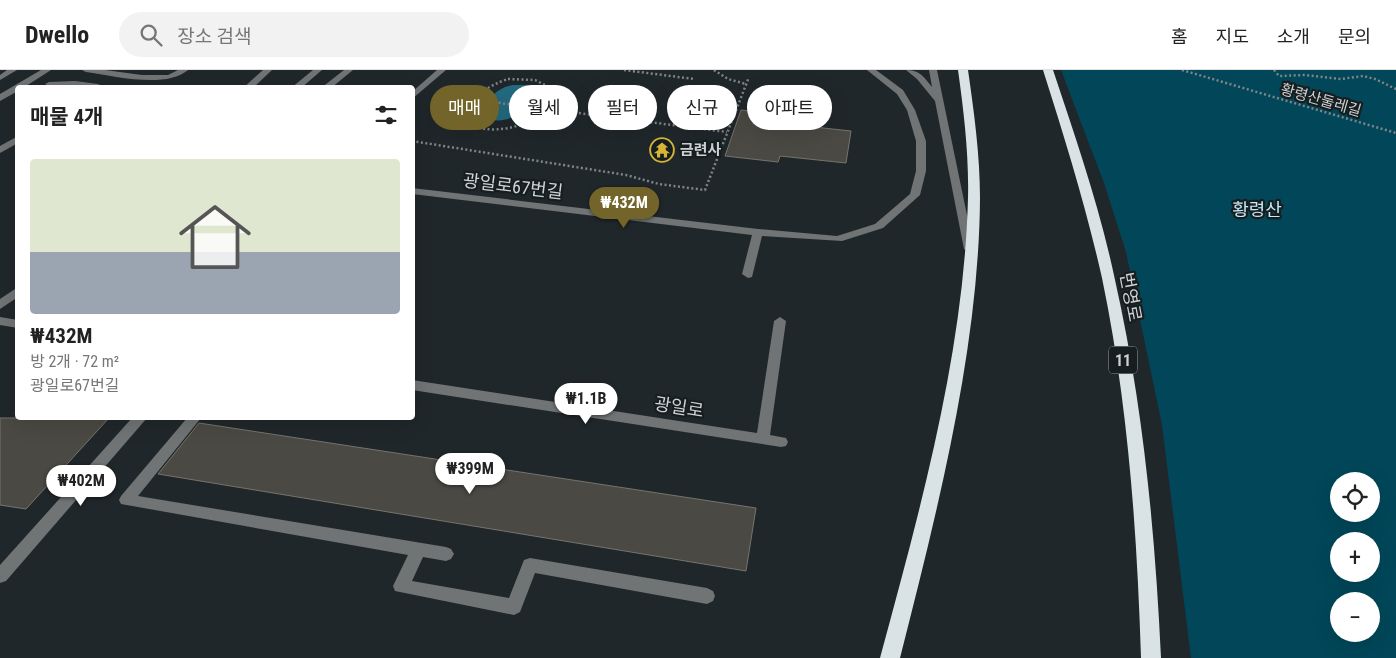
<!DOCTYPE html>
<html lang="ko">
<head>
<meta charset="utf-8">
<style>
  body { margin:0; font-family:"Roboto Condensed","Noto Sans KR",sans-serif; background:#f2f2f2; color:#222; height:100vh; display:flex; flex-direction:column; font-size:19px; white-space:nowrap }
  * { box-sizing:border-box; margin:0 }
  p { font-size:16px; color:#767676 }
  .icon { flex:none; width:28px; height:28px; fill:none; stroke:currentColor; stroke-width:2; stroke-linecap:round; stroke-linejoin:round }
  .map { position:relative; flex:1; overflow:hidden }
  .drawer { position:absolute; left:15px; top:15px; width:400px; height:335px; display:flex; flex-direction:column; background:#fff; border-radius:5px; box-shadow:0 5px 20px #0002 }
  .drawer>* { flex:none }
  .banner { position:absolute; left:430px; top:15px; width:475px; height:45px; display:flex; gap:10px }
  .controls { position:absolute; left:1330px; top:402px; display:grid; gap:10px }
  .controls a { display:grid; place-items:center; width:50px; height:50px; border-radius:50%; background:#fff; box-shadow:0 5px 20px #0002; font-size:25px }
  .price { position:absolute; translate:-50% -42px; padding:0 11px; border-radius:18px; background:#fff; color:#222; font-size:16px; line-height:32px; filter:drop-shadow(0 1px 2px #0008) }
  .price::after { content:''; position:absolute; left:50%; top:30px; width:15px; height:11px; margin-left:-8px; background:inherit; clip-path:polygon(0 0,100% 0,50% 100%) }
  .price.current { background:#73642a; color:#fff }
  ul { padding:0; list-style:none }
  li { display:grid; align-content:center; gap:10px; height:265px; padding:0 15px }
  li+li { border-top:1px solid #e0e0e0 }
  li span { display:grid; place-items:center; height:155px; border-radius:5px; color:#555 }
  li>.icon { margin-inline-start:auto }
  span .icon { width:90px; height:90px; fill:#fffc; stroke-width:1 }
  li b { font-size:21px }
  h2 { display:flex; justify-content:space-between; align-items:center; height:60px; padding:0 15px; font-size:21px }
  .chip { padding:0 18px; border-radius:22px; background:#fff; box-shadow:0 5px 20px #0002; font-size:18px; line-height:45px }
  .chip.current { background:#73642a; color:#fff }
  header { display:flex; align-items:center; gap:30px; box-sizing:border-box; height:70px; padding:0 25px; background:#fff; border-bottom:1px solid #e0e0e0 }
  header strong { font-size:24px }
  nav { display:flex; gap:28px; margin-inline-start:auto; font-size:18px }
  .search { width:350px; height:45px; background:#f2f2f2; display:flex; align-items:center; gap:12px; box-sizing:border-box; padding:0 18px; border-radius:28px; color:#767676; font-size:19px }
  .map>svg:first-child { display:block }
  .green { fill:#014759; fill-rule:evenodd }
  .water { fill:#236b82 }
  .building { fill:#4b4943; stroke:#76746c }
  .lines { fill:none; stroke-linecap:round; stroke-linejoin:round }
  .path { stroke:#808587; stroke-width:2.5; stroke-dasharray:2 2.5; stroke-linecap:butt }
  .minor { fill:#707475; fill-rule:evenodd }
  .highway { fill:#d9e2e5; fill-rule:evenodd }
  .labels { text-anchor:middle; dominant-baseline:central; stroke-width:4.5; stroke-linejoin:round; paint-order:stroke }
  .far-street-label { font-size:15px; fill:#ced2d4; stroke:#171e20 }
  .far-poi-label { font-size:15px; font-weight:bold; fill:#ced2d4; stroke:#171e20; text-anchor:start }
  .shield { fill:#171e20; stroke:#979c9e; stroke-width:1 }
  .shield-label { font-size:16px; font-weight:bold; fill:#ced2d4 }
  .street-label { font-size:18px; fill:#ced2d4; stroke:#171e20 }
  .park-label { font-size:18px; fill:#c4e9f7; stroke:#171e20 }
</style>
</head>
<body>
<header>
<strong>Dwello</strong>
<div class="search"><svg class="icon" aria-label="search" viewBox="0 0 24 24"><circle cx="10" cy="10" r="6"/><path d="M15 15l6 6"/></svg>장소 검색</div>
<nav><a>홈</a><a>지도</a><a>소개</a><a>문의</a></nav>
</header>
<div class="map">
<svg width="1396" height="588" viewBox="0 0 1396 588">
  <rect width="100%" height="100%" fill="#20272a"/>
  <path class="green" d="M1061,0H1396V588H1191L1162,355L1126,182L1104,113ZM1339,411H1371V444H1339ZM1339,471H1371V504H1339ZM1339,531H1371V564H1339Z"/>
  <path class="water" d="M513,15H526L532,19V25C527,31 522,39 517,44C507,53 488,52 478,44L479,40C490,29 497,17 513,15Z"/>
  <path class="building" d="M741,40L789,45L787,54L851,61L846,93L780,86L778,92L725,86Z
    M0,348H109L26,439L0,435Z
    M199,353L756,438L746,501L158,404Z"/>
  <g class="lines">
    <path class="path" d="M624,0L694,9
      M714,0L728,9L746,14
      M1182,0L1396,63
      M1274,0L1279,6L1305,5L1341,9L1363,6L1375,9L1396,19
      M508,9L535,10L549,17C555,49 511,62 486,59C479,59 471,55 464,52L462,45C473,26 487,16 508,9Z
      M445,26L727,62
      M412,71L626,105L659,114L705,120L749,7"/>
    <path class="minor" d="M7,0H17L0,10V5Z
      M41,0H51L23,18H18V21L0,31V24Z
      M82,0H105L142,5H168L178,0H188C166,19 114,6 86,2Z
      M263,0H272L253,18H243Z
      M313,0H322L301,18H291Z
      M344,0H353L331,18H321Z
      M437,0H446L412,29V22Z
      M867,0H876L903,20L915,40L926,71V101L920,125L883,158L842,171L762,166L752,207L748,208L742,204L752,165L412,124V118L758,159L837,166L875,154L910,124L916,101V71L907,40L897,24Z
      M906,0C920,0 924,7 932,17L929,0H937L974,179L973,181L969,182L964,179L935,31L917,9Z
      M75,11L98,14L102,16H49L45,14L49,12Z
      M18,66V73L0,83V76Z
      M18,217V227L0,239V229Z
      M0,247L18,250V258L0,255Z
      M780,247L786,251L770,365L786,368L788,372L786,376L781,377L412,320V310L757,363L774,251Z
      M132,348H147L6,511L0,513V495Z
      M187,348H201L138,426L446,477L451,479L454,484L451,489L446,491L423,487L412,511L509,528L524,490L530,488L707,518L713,521L715,526L713,531L707,534L535,503L520,542L514,545L395,521L393,516L408,485L121,434L119,430L121,426Z"/>
    <path class="highway" d="M958,0H968C974,42 980,85 980,128C979,279 937,442 900,588H880C920,440 964,283 968,128C969,85 964,43 958,0Z
      M1043,0H1053C1076,69 1100,138 1115,210C1143,334 1155,461 1161,588H1141C1137,461 1128,333 1102,208C1086,137 1065,69 1043,0Z"/>
  </g>
  <defs>
    <g id="temple-ring" transform="scale(1.25)"><circle r="9.5" fill="#171e20" stroke="#d7b434" stroke-width="1.5"/><path d="M0-6L5-2H3V0L6.5 2.5H4V6H1.5V3h-3V6H-4V2.5H-6.5L-3 0V-2H-5Z" fill="#d7b434"/></g>
  </defs>
  <g fill-rule="evenodd">
    <use href="#temple-ring" x="662" y="80"/>
  </g>
  <g class="labels">
    <g class="far-street-label">
      <text transform="translate(1321 30) rotate(16)">황령산둘레길</text>
    </g>
    <g class="far-poi-label">
      <text x="680" y="80">금련사</text>
    </g>
    <rect class="shield" x="1109" y="276.5" width="28" height="27" rx="4"/>
    <g class="shield-label">
      <text x="1123" y="290">11</text>
    </g>
    <g class="street-label">
      <text transform="translate(513 116) rotate(7)">광일로67번길</text>
      <text transform="translate(1131 227) rotate(79)">번영로</text>
      <text transform="translate(679 337) rotate(9)">광일로</text>
    </g>
    <g class="park-label">
      <text x="1257" y="139">황령산</text>
    </g>
  </g>
</svg>
<div class="controls">
<a><svg class="icon" aria-label="locate" viewBox="0 0 24 24"><circle cx="12" cy="12" r="6"/><path d="M12 2v4M12 18v4M2 12h4M18 12h4"/></svg></a>
<a>+</a>
<a>−</a>
</div>
<b class="price current" style="left:624px;top:159px">₩432M</b>
<b class="price" style="left:586px;top:355px">₩1.1B</b>
<b class="price" style="left:470px;top:425px">₩399M</b>
<b class="price" style="left:81px;top:437px">₩402M</b>
<div class="banner">
<a class="chip current">매매</a>
<a class="chip">월세</a>
<a class="chip">필터</a>
<a class="chip">신규</a>
<a class="chip">아파트</a>
</div>
<section class="drawer">
<h2>매물 4개<svg class="icon" aria-label="filters" viewBox="0 0 24 24"><path d="M4 7h16M4 17h16"/><circle cx="9" cy="7" r="2"/><circle cx="15" cy="17" r="2"/></svg></h2>
<ul>
<li><span style="background:linear-gradient(#dfe7d0 60%,#9aa5b1 0)"><svg class="icon" aria-label="home" viewBox="0 0 24 24"><path d="M3 11l9-7 9 7M6 9v11h12V9"/></svg></span><div><b>₩432M</b><p>방 2개 · 72 m²</p><p>광일로67번길</p></div></li>
</ul>
</section>
</div>
</body>
</html>
